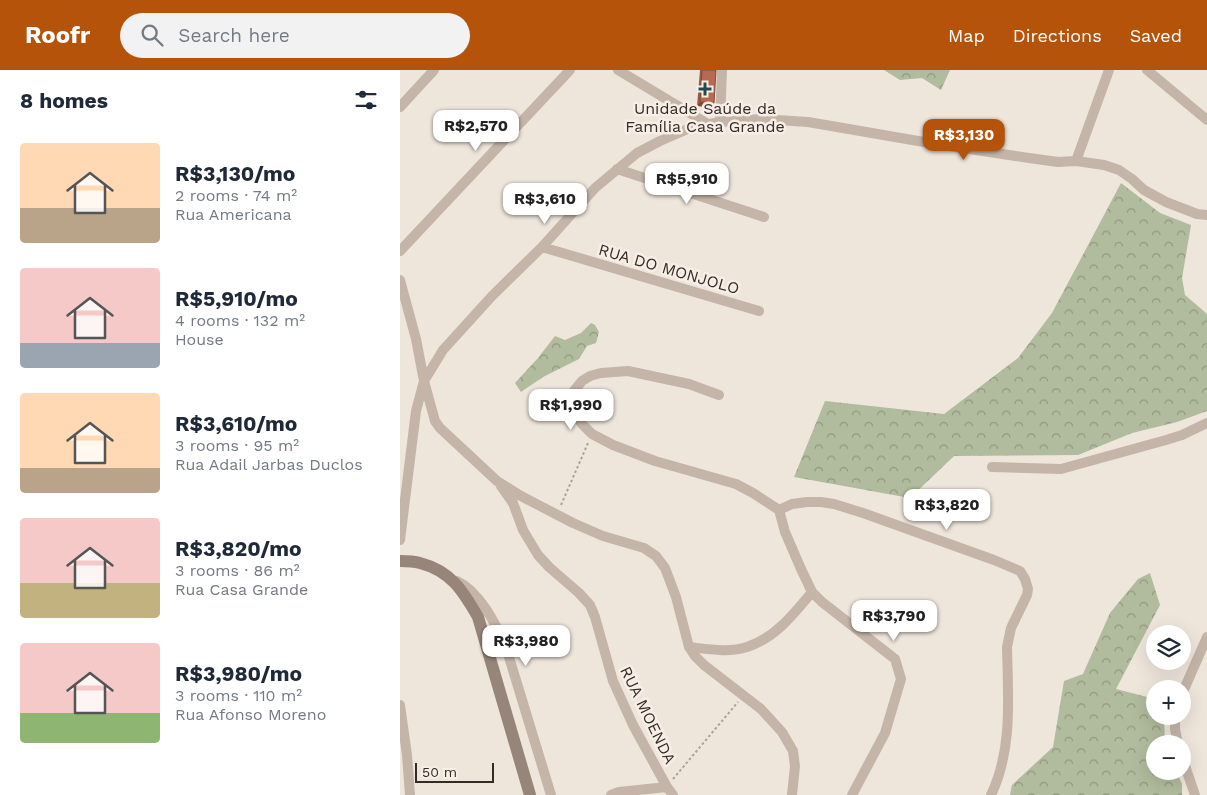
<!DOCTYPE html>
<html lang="en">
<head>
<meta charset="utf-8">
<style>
  body { margin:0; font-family:"Work Sans",sans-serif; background:#f2f2f3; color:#1f2937; height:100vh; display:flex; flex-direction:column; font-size:19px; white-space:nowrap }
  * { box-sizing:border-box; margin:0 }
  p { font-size:16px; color:#747a83 }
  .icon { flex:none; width:28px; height:28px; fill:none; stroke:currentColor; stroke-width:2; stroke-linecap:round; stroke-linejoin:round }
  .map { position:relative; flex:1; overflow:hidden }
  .details { display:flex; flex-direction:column; background:#fff; width:400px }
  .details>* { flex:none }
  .controls { position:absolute; left:746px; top:555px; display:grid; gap:10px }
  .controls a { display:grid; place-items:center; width:45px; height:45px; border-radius:50%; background:#fff; box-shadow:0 5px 20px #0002; font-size:25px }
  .scale { position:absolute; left:15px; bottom:12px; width:79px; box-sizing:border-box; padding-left:5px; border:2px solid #322b27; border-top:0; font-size:14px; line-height:18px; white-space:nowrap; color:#322b27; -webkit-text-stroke:4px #f7efe6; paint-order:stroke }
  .price { position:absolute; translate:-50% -42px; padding:0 11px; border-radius:10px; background:#fff; color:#222; font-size:16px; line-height:32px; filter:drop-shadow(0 1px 2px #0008) }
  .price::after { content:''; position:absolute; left:50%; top:30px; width:15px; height:11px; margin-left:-8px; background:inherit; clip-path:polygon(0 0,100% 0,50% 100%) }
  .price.active { background:#b45309; color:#fff }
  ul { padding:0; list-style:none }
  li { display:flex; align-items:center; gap:15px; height:125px; padding:0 20px }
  li span { display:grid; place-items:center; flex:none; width:140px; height:100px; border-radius:5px; color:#555 }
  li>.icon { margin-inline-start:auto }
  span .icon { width:60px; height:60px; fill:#fffc; stroke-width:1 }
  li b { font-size:21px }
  h2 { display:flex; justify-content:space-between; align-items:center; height:60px; padding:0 20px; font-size:21px }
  header { display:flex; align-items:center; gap:30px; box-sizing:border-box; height:70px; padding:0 25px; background:#b45309; color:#fff }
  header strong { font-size:24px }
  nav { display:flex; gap:28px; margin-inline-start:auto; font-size:18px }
  .search { width:350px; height:45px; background:#f2f2f3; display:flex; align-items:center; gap:12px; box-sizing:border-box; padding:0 18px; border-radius:28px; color:#747a83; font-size:19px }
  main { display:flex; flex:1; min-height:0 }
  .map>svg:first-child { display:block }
  .forest { fill:url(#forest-crowns) }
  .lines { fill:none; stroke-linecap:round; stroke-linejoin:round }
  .path { stroke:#b0a093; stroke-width:2; stroke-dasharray:2.5 2.5; stroke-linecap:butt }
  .minor { stroke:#c5b5a8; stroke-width:10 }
  .secondary { stroke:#98857a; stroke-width:12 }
  .wall { fill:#9d5b45 }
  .shaded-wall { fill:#804a38 }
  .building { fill:#b76a50; stroke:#804a38 }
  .poi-dot { fill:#224b4f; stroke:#f7efe6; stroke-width:2 }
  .labels { text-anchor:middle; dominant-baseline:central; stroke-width:5; stroke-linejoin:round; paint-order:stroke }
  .poi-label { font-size:16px; fill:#322b27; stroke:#f7efe6 }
  .street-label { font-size:16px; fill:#322b27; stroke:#f7efe6 }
</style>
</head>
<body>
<header>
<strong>Roofr</strong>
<div class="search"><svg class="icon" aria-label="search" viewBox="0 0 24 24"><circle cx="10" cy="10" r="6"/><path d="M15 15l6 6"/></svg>Search here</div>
<nav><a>Map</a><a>Directions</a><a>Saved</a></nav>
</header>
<main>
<section class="details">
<h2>8 homes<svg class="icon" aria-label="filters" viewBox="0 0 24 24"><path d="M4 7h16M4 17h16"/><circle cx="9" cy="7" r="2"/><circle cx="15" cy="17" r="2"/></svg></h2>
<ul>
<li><span style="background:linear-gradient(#ffd9b3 65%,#b9a48a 0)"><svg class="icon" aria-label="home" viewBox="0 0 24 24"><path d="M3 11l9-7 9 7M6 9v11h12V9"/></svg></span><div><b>R$3,130/mo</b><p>2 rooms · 74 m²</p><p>Rua Americana</p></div></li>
<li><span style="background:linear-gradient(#f6c9c9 75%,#9aa5b1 0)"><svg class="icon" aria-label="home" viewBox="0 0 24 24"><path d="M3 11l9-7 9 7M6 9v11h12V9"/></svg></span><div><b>R$5,910/mo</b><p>4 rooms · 132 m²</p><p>House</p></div></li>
<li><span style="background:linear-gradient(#ffd9b3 75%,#b9a48a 0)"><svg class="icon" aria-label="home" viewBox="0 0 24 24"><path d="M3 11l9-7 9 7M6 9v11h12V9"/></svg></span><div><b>R$3,610/mo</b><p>3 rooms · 95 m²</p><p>Rua Adail Jarbas Duclos</p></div></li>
<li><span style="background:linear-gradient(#f6c9c9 65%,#c2b280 0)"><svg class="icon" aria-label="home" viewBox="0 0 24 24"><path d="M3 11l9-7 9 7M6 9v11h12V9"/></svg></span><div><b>R$3,820/mo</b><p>3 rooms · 86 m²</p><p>Rua Casa Grande</p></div></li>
<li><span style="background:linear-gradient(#f6c9c9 70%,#8fb573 0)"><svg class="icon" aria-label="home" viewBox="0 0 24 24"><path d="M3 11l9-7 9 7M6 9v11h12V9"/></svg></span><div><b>R$3,980/mo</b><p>3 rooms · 110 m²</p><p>Rua Afonso Moreno</p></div></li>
</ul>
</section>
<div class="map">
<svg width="807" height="725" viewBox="0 0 807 725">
  <defs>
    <pattern id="forest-crowns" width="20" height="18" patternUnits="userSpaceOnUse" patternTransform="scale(1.25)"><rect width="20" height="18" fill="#b1bb9d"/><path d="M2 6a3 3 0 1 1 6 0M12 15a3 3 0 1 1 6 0" fill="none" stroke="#919880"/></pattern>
  </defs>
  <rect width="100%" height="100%" fill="#eee5db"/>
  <path class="forest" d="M484,0H550L541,20L522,8L500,10Z
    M721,113L760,143L791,155L782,208L785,225L807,244V341L777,352L732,363L678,385L554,386L510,428L394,407L425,331L544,344L618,288L652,243Z
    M191,253L195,255L199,262L196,273L187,276L179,289L143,307L121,322L115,313L138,288L155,266L165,270L181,263Z
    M750,503L760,535L716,619L755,629V646H764L765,674H755V701H776L782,714V725H610L612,715L653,677L664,611L683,604L710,543L738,509Z"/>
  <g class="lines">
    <path class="path" d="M161,435L188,373
      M273,709L338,632"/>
    <path class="minor" d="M218,0L308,54
      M747,0L807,50
      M0,37L34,0
      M320,52L322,0
      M676,91L709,0
      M217,99L364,147
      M142,177L359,241
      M0,181L170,0
      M0,210L16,269L24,311L35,351L40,358L97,411L121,426L173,453L203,466L244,478L256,486L265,498L276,527L289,577L295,586L304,595L361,639L382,662L393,681L395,696L392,725
      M319,325L289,314L228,301L201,303L190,306L182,311L173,322L172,331L174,342L182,354L192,364L213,375L255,391L336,414L353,423L379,440
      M592,397L661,399L766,370L782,365L807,353
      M101,416L113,433L123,460L138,485L149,497L179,523L190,535L195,547L213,611L233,655L267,717L273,725
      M379,440L392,434L407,432H421L434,434L463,443L594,490L620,501L625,509L628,519L627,525L611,558L607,577C608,627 613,679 591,725
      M379,440L385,462L401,499L412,522L422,532L495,589L501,609L485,663L452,725
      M0,470L16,341L24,311L43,280L92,226L142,177L195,118L237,83L260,71L290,58L320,52L361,49L408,52L524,72L629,88L658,92L676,91L704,95L719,100L732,109L744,120L766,132L797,144L807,145
      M57,511C79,521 95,553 105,574L151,725
      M289,577C307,579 329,583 347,577C375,568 394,544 412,522
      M782,624L807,567
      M0,635L7,685L10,725
      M775,646V659L778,674
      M782,687L795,725
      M211,725L219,722L267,717"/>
    <path class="secondary" d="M0,491C6,491 13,491 20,493C51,501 63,521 78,547L130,725"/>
  </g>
  <path class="wall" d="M300,0H316L311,37L297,36Z"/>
  <path class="shaded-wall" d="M300,32L314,33L311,37L297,36Z"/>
  <path class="building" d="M302,0H316L314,33L300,32Z"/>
  <path class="poi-dot" d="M302.5 11.5h5v5h5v5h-5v5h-5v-5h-5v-5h5z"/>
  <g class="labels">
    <g class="poi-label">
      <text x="305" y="38">Unidade Saúde da<tspan x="305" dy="18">Família Casa Grande</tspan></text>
    </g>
    <g class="street-label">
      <text transform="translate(269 199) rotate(16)">RUA DO MONJOLO</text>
      <text transform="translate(248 645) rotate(64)">RUA MOENDA</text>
    </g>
  </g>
</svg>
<div class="controls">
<a><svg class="icon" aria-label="layers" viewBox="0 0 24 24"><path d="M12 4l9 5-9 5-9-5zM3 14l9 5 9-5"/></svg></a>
<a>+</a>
<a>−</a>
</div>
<div class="scale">50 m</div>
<b class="price" style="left:76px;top:82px">R$2,570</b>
<b class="price active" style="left:564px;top:91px">R$3,130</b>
<b class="price" style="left:287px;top:135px">R$5,910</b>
<b class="price" style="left:145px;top:155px">R$3,610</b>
<b class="price" style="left:171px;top:361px">R$1,990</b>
<b class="price" style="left:547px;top:461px">R$3,820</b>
<b class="price" style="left:494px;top:572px">R$3,790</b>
<b class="price" style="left:126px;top:597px">R$3,980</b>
</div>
</main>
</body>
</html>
